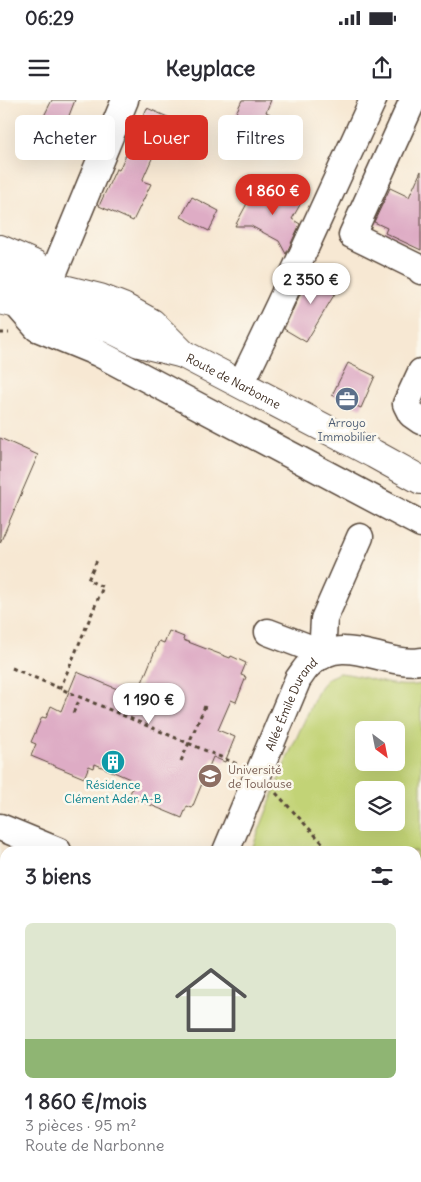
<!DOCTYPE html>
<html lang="fr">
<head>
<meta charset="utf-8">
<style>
  body { margin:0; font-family:Delius,sans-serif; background:#f2f2f3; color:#2b2b33; height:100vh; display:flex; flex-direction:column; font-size:19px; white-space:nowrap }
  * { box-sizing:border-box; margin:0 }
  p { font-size:16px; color:#7c7c81 }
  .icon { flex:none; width:28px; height:28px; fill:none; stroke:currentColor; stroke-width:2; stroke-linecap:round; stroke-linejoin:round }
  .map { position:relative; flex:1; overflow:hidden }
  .panel { position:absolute; left:0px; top:746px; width:421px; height:336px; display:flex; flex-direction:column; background:#fff; border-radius:15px 15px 0 0; box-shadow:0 5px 20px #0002 }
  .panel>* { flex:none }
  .hud { position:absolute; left:15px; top:15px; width:391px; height:45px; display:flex; gap:10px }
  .needle { width:32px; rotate:148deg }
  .buttons { position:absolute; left:355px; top:621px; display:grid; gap:10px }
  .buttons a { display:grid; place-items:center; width:50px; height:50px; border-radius:8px; background:#fff; box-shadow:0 5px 20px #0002; font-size:25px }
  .price { position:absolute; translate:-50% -42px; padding:0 11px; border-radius:18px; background:#fff; color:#222; font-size:16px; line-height:32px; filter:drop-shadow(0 1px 2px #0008) }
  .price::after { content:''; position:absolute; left:50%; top:30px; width:15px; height:11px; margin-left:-8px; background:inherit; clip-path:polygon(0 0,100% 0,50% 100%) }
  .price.on { background:#d93025; color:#fff }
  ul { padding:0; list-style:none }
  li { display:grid; align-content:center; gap:10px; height:265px; padding:0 25px }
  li+li { border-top:1px solid #e1e1e2 }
  li span { display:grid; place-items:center; height:155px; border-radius:8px; color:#555 }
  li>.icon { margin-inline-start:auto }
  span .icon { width:90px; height:90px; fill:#fffc; stroke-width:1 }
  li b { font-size:21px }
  h2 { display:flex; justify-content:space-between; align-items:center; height:60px; padding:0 25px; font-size:21px }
  .chip { padding:0 18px; border-radius:8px; background:#fff; box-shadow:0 5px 20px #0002; font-size:18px; line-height:45px }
  .chip.on { background:#d93025; color:#fff }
  .status { display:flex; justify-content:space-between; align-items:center; height:35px; padding:0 25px; background:#fff; direction:ltr }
  .status svg { height:14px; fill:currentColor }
  header { display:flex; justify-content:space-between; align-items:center; height:65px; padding:0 25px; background:#fff; font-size:22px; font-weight:700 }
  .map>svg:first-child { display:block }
  .green { fill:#c2d376; stroke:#7e7e4a; fill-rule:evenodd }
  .forest { fill:#99b567; stroke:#6a7042 }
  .building { fill:#deacc5 }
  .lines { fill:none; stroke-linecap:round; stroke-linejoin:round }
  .minor-casing { stroke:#574639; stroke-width:29 }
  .major-casing { stroke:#574639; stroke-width:30 }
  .path { stroke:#574639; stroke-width:3; stroke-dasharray:4 4; stroke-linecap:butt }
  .minor { stroke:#fff; stroke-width:26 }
  .major { stroke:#fff; stroke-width:28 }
  .labels { text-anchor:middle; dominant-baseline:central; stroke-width:5; stroke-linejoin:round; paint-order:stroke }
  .street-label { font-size:12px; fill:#3b2a1e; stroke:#fbf7ec }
  .service-label { font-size:12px; fill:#4e5e75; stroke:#fbf7ec }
  .education-label { font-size:12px; fill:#785e54; stroke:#fbf7ec; text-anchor:start }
  .culture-label { font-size:12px; fill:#0d838f; stroke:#fbf7ec }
</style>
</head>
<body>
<div class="status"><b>06:29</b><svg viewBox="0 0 49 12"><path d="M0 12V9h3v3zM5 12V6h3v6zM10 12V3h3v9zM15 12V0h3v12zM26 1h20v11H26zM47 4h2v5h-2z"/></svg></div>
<header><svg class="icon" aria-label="menu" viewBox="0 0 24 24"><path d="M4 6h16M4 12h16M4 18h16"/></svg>Keyplace<svg class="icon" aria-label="share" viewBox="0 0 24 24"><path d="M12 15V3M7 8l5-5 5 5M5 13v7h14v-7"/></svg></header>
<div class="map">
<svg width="421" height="1082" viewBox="0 0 421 1082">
  <rect width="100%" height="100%" fill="#fbf7ec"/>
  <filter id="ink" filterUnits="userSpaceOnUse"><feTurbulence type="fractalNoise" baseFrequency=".02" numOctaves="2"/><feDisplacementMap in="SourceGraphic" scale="10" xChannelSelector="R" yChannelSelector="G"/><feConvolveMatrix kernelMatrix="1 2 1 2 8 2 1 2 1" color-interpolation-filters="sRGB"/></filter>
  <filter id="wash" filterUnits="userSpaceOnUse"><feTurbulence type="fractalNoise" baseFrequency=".0096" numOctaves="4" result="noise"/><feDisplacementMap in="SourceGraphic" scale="20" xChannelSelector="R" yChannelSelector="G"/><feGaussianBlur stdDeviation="1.12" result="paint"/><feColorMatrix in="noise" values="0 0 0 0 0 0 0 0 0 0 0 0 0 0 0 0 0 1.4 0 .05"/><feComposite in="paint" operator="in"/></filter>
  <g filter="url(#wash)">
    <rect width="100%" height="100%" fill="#f7e8d3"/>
    <path class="green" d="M339,573C366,575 393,590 421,584V1082H113L114,1078H416V751H251L288,656L320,587L328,578ZM364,630H396V662H364ZM364,690H396V722H364Z"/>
    <path class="forest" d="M416,867L421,869V973L416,972Z"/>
    <g id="blocks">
      <path class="building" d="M52,0H75L65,26L44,16Z
        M242,0H271L266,12L270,14L260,37L231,24Z
        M147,8L170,18L142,81L151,84L133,121L99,106L116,69L119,70Z
        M421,71V150L385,133L387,128L374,122L390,88L409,97Z
        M274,85L302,101L292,119L300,124L286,154L279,141L251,126H235L251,96L264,103Z
        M192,97L219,111L209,131L181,117Z
        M312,168L340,185L306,242L284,229Z
        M348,263L375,276L361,308L332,295Z
        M0,338L38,355L0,443Z
        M169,531L184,537L183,540L230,558L231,556L246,563L241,575L246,577L236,602L231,600L218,630L235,637L225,662L213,657L192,708L187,706L182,718L129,696L134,684L129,682L130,679L95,664L94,668L89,666L84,678L31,656L36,644L31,642L42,617L46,618L51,606L61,611L77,572L136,597L159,541L164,543Z"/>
    </g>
  </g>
  <g filter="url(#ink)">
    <use href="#blocks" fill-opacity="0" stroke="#574639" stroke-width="1"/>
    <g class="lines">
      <g class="minor-casing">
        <g id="minor">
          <path d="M125,0L49,184L35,196L16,204L37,228L98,253L421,424"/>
          <path d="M413,0L352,135L419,168L421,171"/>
          <path d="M421,272L406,304L411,314L421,321"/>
          <path d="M241,284L279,205L373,0"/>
          <path d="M268,532L310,548L322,556"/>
          <path d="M322,556L324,519L360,437"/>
          <path d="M0,727L58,751"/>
          <path id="s1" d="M226,751L298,579C302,574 305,568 310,564C344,531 382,567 421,561"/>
          <path d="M88,1082L90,1078"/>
        </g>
      </g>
      <g class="major-casing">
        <g id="major">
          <path d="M0,149L36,165L48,183"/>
          <path id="s2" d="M0,173L100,198L123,207L152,223L183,254L374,354L421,380"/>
          <path d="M0,200L69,216L111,229L139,243L183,254"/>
        </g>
      </g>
      <path class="path" d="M0,233H9
        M12,568L237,664
        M60,589L103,487L88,480L98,458
        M73,613L81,597
        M181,661L205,606
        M276,693L330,751
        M416,843L421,848
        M416,938L421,940"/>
      <use href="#minor" class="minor"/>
      <use href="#major" class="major"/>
    </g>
  </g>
  <defs>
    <g id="office-disc" transform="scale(1.25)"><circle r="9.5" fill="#5c6f8a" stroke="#fbf7ec"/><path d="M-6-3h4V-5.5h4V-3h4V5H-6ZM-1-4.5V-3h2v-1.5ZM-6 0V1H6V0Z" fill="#fff"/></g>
    <g id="building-disc" transform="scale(1.25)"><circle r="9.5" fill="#0f9aa8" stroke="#fbf7ec"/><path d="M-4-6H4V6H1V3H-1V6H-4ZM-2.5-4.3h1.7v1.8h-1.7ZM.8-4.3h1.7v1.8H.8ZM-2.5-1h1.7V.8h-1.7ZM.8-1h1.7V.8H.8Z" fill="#fff"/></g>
    <g id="university-disc" transform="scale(1.25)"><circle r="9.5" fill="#8d6e63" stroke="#fbf7ec"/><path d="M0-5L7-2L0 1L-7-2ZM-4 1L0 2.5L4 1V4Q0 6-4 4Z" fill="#fff"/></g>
  </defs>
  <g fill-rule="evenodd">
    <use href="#office-disc" x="347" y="299"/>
    <use href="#building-disc" x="113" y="662"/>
    <use href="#university-disc" x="210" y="676"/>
  </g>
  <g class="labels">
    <g class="street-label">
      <text stroke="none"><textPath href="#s2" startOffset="262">Route de Narbonne</textPath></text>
      <text stroke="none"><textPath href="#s1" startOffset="161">Allée Émile Durand</textPath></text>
    </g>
    <g class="service-label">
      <text x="347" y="322">Arroyo<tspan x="347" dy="14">Immobilier</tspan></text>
    </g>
    <g class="education-label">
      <text x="228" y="669">Université<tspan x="228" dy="14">de Toulouse</tspan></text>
    </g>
    <g class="culture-label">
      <text x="113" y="684">Résidence<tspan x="113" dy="14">Clément Ader A-B</tspan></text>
    </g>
  </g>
</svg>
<div class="buttons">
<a><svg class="needle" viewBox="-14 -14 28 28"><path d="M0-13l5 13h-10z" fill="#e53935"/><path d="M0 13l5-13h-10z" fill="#7c7c81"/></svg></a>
<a><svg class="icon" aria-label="layers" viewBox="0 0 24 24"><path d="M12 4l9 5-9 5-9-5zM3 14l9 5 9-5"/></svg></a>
</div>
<b class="price on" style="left:273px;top:116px">1 860 €</b>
<b class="price" style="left:311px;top:205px">2 350 €</b>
<b class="price" style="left:149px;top:625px">1 190 €</b>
<div class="hud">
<a class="chip">Acheter</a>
<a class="chip on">Louer</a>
<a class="chip">Filtres</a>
</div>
<section class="panel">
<h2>3 biens<svg class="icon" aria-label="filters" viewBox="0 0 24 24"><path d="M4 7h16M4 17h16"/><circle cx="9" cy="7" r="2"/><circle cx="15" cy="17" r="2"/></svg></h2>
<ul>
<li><span style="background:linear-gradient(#dfe7d0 75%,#8fb573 0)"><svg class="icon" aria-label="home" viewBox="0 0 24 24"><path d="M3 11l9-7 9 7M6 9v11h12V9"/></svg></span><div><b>1 860 €/mois</b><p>3 pièces · 95 m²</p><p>Route de Narbonne</p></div></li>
</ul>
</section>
</div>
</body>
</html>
